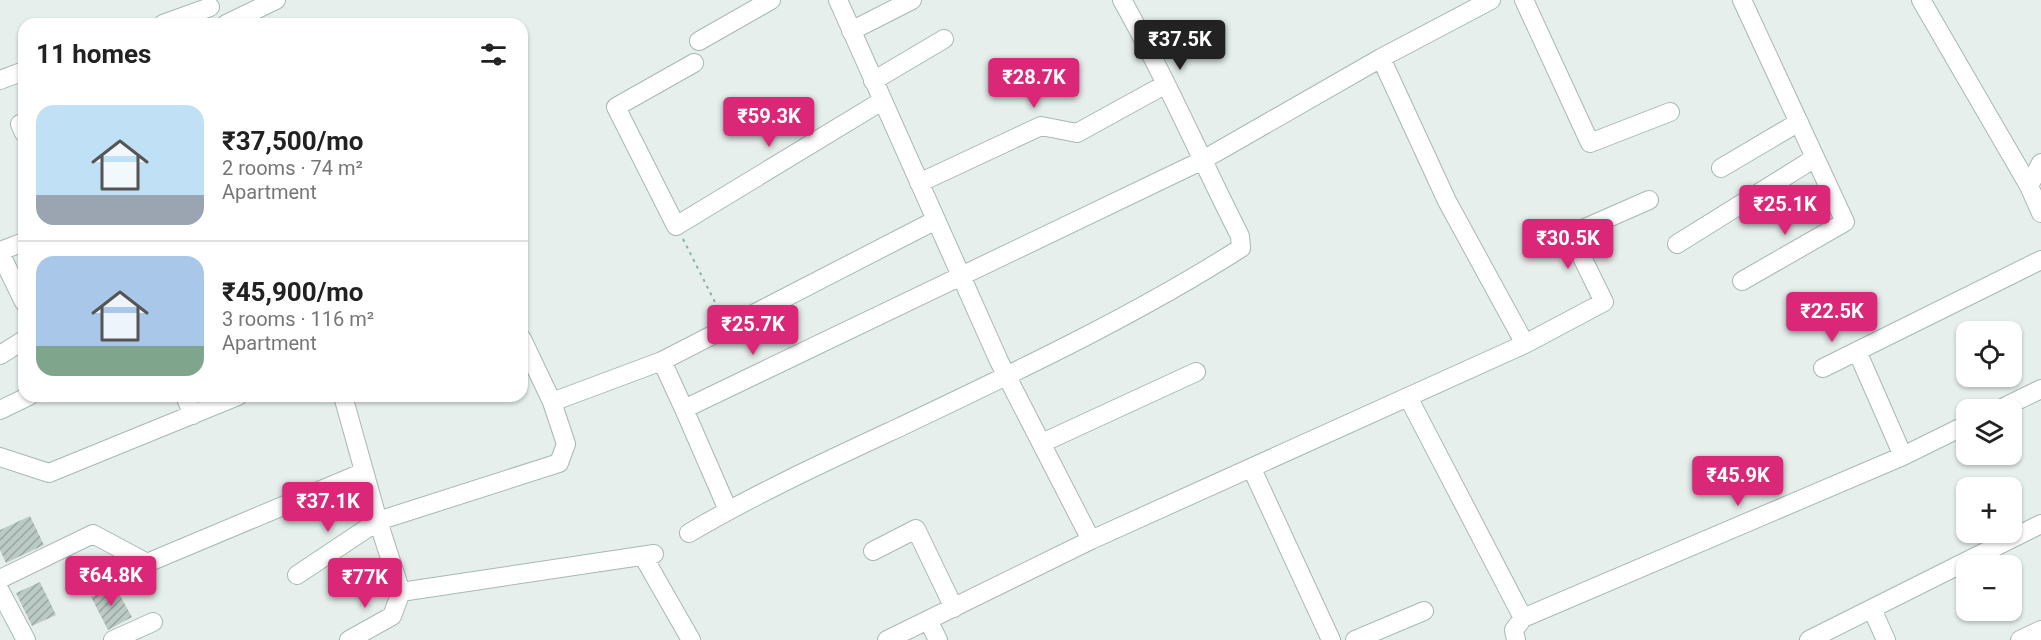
<!DOCTYPE html>
<html lang="en">
<head>
<meta charset="utf-8">
<style>
  body { margin:0; font-family:Roboto,sans-serif; background:#f6f6f6; color:#222; height:100vh; display:flex; flex-direction:column; font-size:22px; white-space:nowrap }
  * { box-sizing:border-box; margin:0 }
  p { font-size:20px; color:#767676 }
  .icon { flex:none; width:33px; height:33px; fill:none; stroke:currentColor; stroke-width:2; stroke-linecap:round; stroke-linejoin:round }
  .map { position:relative; flex:1; overflow:hidden }
  .drawer { position:absolute; left:18px; top:18px; width:510px; height:384px; display:flex; flex-direction:column; background:#fff; border-radius:18px; box-shadow:0 2px 4px #0004 }
  .drawer>* { flex:none }
  .fabs { position:absolute; left:1956px; top:321px; display:grid; gap:12px }
  .fabs a { display:grid; place-items:center; width:66px; height:66px; border-radius:12px; background:#fff; box-shadow:0 2px 4px #0004; font-size:30px }
  .price { position:absolute; translate:-50% -51px; padding:0 14px; border-radius:6px; background:#db2777; color:#fff; font-size:20px; line-height:39px; filter:drop-shadow(0 2px 3px #0008) }
  .price::after { content:''; position:absolute; left:50%; top:36px; width:18px; height:14px; margin-left:-9px; background:inherit; clip-path:polygon(0 0,100% 0,50% 100%) }
  .price.current { background:#222; color:#fff }
  ul { padding:0; list-style:none }
  li { display:flex; align-items:center; gap:18px; height:150px; padding:0 18px }
  li+li { border-top:2px solid #e0e0e0 }
  li span { display:grid; place-items:center; flex:none; width:168px; height:120px; border-radius:18px; color:#555 }
  li>.icon { margin-inline-start:auto }
  span .icon { width:72px; height:72px; fill:#fffc; stroke-width:1 }
  li b { font-size:26px }
  h2 { display:flex; justify-content:space-between; align-items:center; height:72px; padding:0 18px; font-size:26px }
  .map>svg:first-child { display:block }
  .building { fill:url(#building-hatch) }
  .lines { fill:none; stroke-linecap:round; stroke-linejoin:round }
  .minor-casing { stroke:#a8b8b2; stroke-width:20 }
  .path { stroke:#86b3a5; stroke-width:2; stroke-dasharray:3 4.5; stroke-linecap:butt }
  .minor { stroke:#fff; stroke-width:18 }
</style>
</head>
<body>
<div class="map">
<svg width="2041" height="640" viewBox="0 0 2041 640">
  <defs>
    <pattern id="building-hatch" width="6" height="6" patternUnits="userSpaceOnUse" patternTransform="scale(1.5)"><rect width="6" height="6" fill="#bbcac4"/><path d="M-1 1l2-2M0 6l6-6M5 7l2-2" fill="none" stroke="#98a6a0"/></pattern>
  </defs>
  <rect width="100%" height="100%" fill="#e6efeb"/>
  <path class="building" d="M30,516L44,545L6,563L0,550V530Z
    M40,582L56,615L32,626L16,593Z
    M114,585L132,617L108,630L91,597Z"/>
  <g class="lines">
    <g class="minor-casing">
      <path id="minor" d="M838,0L999,361L1091,540L887,640
        M1524,0L1590,143L1670,112
        M1742,0L1845,222L1742,281
        M1921,0L2029,186
        M163,24L210,7
        M226,24L276,0
        M851,31L912,0
        M699,41L771,0
        M694,63L616,107L676,226L882,101
        M0,80L24,71
        M873,81L944,39
        M20,124L24,133
        M2041,163L2029,186L2041,213
        M1721,168L1799,122
        M919,183L1041,126L1077,133L1166,84
        M1677,244L1815,158
        M0,251L24,242
        M0,253L24,302
        M522,339L552,402
        M1525,344L1604,302L1572,237L1576,232L1649,200
        M1857,351L1903,456
        M0,355L24,340
        M1823,368L2041,260
        M185,396L193,415
        M343,396L378,521L401,592L654,554
        M1408,397L1523,618
        M684,409L662,361L936,220
        M0,410L29,396
        M1998,410L2041,389
        M1042,443L1196,372
        M0,457L49,473L238,396
        M1252,469L1331,640
        M728,510L684,409L1201,161L1381,58
        M689,533C757,493 829,460 900,427C1015,372 1133,317 1241,248L1240,236C1200,158 1166,77 1122,0
        M1091,540L1525,344L1447,201L1381,58L1491,0
        M873,551L916,529L954,608
        M643,556L691,640
        M297,575L378,521L559,463L566,444L552,402L662,361
        M0,579L93,534L147,563L364,472
        M0,591L26,640
        M1872,609L1886,640
        M928,620L938,640
        M113,640L153,622
        M349,640L392,616L401,592
        M1355,640L1424,611
        M1516,640L1514,630L1523,618L1903,456L1966,425
        M1809,640L2041,524
        M2020,640L2041,630"/>
    </g>
    <path class="path" d="M683,239L720,312"/>
    <use href="#minor" class="minor"/>
  </g>
</svg>
<div class="fabs">
<a><svg class="icon" aria-label="locate" viewBox="0 0 24 24"><circle cx="12" cy="12" r="6"/><path d="M12 2v4M12 18v4M2 12h4M18 12h4"/></svg></a>
<a><svg class="icon" aria-label="layers" viewBox="0 0 24 24"><path d="M12 4l9 5-9 5-9-5zM3 14l9 5 9-5"/></svg></a>
<a>+</a>
<a>−</a>
</div>
<b class="price current" style="left:1180px;top:71px">₹37.5K</b>
<b class="price" style="left:1034px;top:109px">₹28.7K</b>
<b class="price" style="left:769px;top:148px">₹59.3K</b>
<b class="price" style="left:1785px;top:236px">₹25.1K</b>
<b class="price" style="left:1568px;top:270px">₹30.5K</b>
<b class="price" style="left:1832px;top:343px">₹22.5K</b>
<b class="price" style="left:753px;top:356px">₹25.7K</b>
<b class="price" style="left:1738px;top:507px">₹45.9K</b>
<b class="price" style="left:328px;top:533px">₹37.1K</b>
<b class="price" style="left:111px;top:607px">₹64.8K</b>
<b class="price" style="left:365px;top:609px">₹77K</b>
<section class="drawer">
<h2>11 homes<svg class="icon" aria-label="filters" viewBox="0 0 24 24"><path d="M4 7h16M4 17h16"/><circle cx="9" cy="7" r="2"/><circle cx="15" cy="17" r="2"/></svg></h2>
<ul>
<li><span style="background:linear-gradient(#bfe0f5 75%,#9aa5b1 0)"><svg class="icon" aria-label="home" viewBox="0 0 24 24"><path d="M3 11l9-7 9 7M6 9v11h12V9"/></svg></span><div><b>₹37,500/mo</b><p>2 rooms · 74 m²</p><p>Apartment</p></div></li>
<li><span style="background:linear-gradient(#a9c7e8 75%,#7fa58c 0)"><svg class="icon" aria-label="home" viewBox="0 0 24 24"><path d="M3 11l9-7 9 7M6 9v11h12V9"/></svg></span><div><b>₹45,900/mo</b><p>3 rooms · 116 m²</p><p>Apartment</p></div></li>
</ul>
</section>
</div>
</body>
</html>
